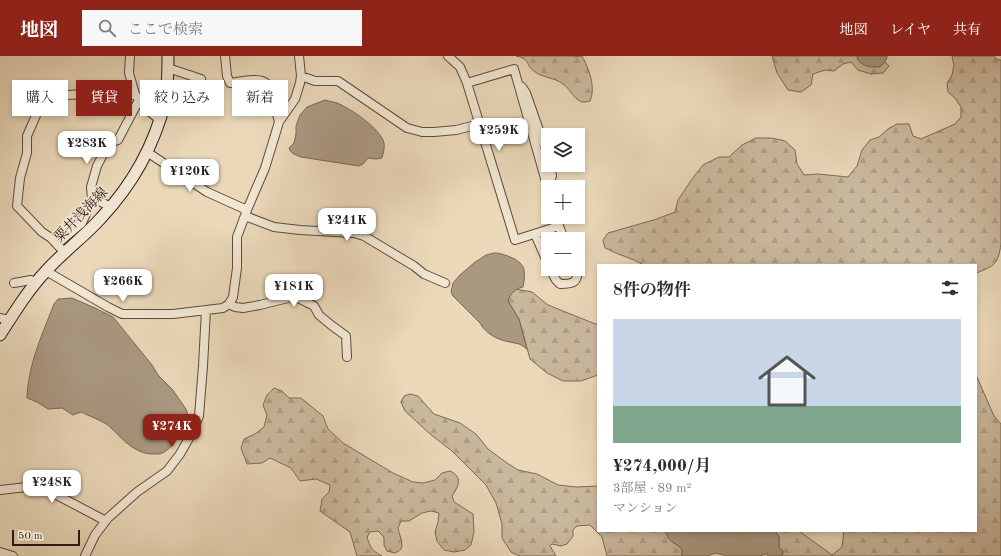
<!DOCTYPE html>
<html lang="ja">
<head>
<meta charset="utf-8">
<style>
  body { margin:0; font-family:"Old Standard TT","Noto Serif JP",serif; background:#f7f7f7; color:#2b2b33; height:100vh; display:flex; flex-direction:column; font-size:15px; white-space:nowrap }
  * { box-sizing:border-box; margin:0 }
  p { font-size:13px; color:#7c7c81 }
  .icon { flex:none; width:22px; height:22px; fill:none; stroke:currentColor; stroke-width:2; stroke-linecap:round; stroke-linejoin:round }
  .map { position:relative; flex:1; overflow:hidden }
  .details { position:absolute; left:597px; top:208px; width:380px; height:268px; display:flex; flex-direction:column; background:#fff; border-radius:0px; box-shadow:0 2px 6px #0003 }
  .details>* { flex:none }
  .banner { position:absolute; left:12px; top:24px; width:380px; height:36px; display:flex; gap:8px }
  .buttons { position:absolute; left:541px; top:72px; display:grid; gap:8px }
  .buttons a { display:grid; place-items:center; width:44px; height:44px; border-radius:0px; background:#fff; box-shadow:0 2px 6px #0003; font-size:20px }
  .scale { position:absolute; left:12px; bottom:10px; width:68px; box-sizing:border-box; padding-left:4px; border:2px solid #2f1b13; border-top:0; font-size:11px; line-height:14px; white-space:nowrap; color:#2f1b13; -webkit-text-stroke:3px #f1e6d2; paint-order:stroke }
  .price { position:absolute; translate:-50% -34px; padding:0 9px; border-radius:8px; background:#fff; color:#222; font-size:13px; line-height:26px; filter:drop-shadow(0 1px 2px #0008) }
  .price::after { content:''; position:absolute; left:50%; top:24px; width:12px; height:9px; margin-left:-6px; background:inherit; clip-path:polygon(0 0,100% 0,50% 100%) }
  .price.active { background:#8f2418; color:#fff }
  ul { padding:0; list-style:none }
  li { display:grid; align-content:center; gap:8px; height:212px; padding:0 16px }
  li span { display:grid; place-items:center; height:124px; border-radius:0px; color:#555 }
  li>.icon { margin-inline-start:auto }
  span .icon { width:72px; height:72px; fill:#fffc; stroke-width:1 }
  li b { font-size:17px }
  h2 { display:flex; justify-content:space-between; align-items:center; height:48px; padding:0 16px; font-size:17px }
  .chip { padding:0 14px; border-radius:0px; background:#fff; box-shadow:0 2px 6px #0003; font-size:14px; line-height:36px }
  .chip.active { background:#8f2418; color:#fff }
  header { display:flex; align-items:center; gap:24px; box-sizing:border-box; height:56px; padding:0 20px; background:#8f2418; color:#fff }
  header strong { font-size:19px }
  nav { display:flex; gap:22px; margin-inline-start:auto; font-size:14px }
  .search { width:280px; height:36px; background:#f7f7f7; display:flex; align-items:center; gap:10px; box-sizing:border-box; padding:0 14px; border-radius:0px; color:#7c7c81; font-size:15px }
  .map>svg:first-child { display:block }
  .forest { fill:url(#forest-firs); stroke:#7c6a58 }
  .water { fill:#aa9881; stroke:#796655 }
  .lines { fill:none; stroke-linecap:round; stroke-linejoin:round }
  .minor-casing { stroke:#5e4a3c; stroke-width:10 }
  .secondary-casing { stroke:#2f1b13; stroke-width:13 }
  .minor { stroke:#f1e6d2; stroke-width:8 }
  .secondary { stroke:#f1e6d2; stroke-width:11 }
  .labels { text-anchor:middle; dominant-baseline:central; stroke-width:4; stroke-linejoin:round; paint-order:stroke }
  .street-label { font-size:14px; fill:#2f1b13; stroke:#f1e6d2 }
</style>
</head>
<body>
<header>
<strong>地図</strong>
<div class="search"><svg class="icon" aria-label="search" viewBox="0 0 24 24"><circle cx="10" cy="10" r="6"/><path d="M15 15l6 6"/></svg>ここで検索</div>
<nav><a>地図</a><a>レイヤ</a><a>共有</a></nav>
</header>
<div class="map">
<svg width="1001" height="500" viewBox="0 0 1001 500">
  <defs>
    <pattern id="forest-firs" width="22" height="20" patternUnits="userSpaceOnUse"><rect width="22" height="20" fill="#cab89d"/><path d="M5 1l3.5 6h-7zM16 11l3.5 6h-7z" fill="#ae9e86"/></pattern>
  </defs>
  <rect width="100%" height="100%" fill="#ead8b9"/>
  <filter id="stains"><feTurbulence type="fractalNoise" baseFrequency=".005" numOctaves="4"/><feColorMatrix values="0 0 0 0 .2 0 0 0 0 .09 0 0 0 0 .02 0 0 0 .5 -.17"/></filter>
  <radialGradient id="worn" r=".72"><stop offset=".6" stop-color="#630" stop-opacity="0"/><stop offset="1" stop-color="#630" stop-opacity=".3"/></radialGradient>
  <path class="forest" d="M516,0H573L574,1L582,0C589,13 596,31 590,45C575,50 573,35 563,28C554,21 542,22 534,15C525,9 531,3 516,0Z
    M772,0H857L858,4L879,11L885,6L889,10L883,17L871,18L858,14L851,6L843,8L834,15L825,14L813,18L811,29L801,36L788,34L777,17Z
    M952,0H994L997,4H1001V188C998,208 995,210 976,217V209H644C632,202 618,199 605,192L603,184L608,177L657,163L675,156L678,144L692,123L703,109L719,101H729L742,89L756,82H772L785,85L795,94L797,108L804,119L818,118L848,121L857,110L862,94L870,84L879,81L888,73L897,68H909L913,80L921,83L955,68L961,61V51L955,42L948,36L947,27L952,19L954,9Z
    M516,233L532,236L548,249L598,269V319L581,325H563L547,317L530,303L519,263L508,245L510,238Z
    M976,319L994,360L1001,368V500H782L783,495L779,491V481L775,475H799L832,499L842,491L844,475H976Z
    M274,332L282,335L289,342H301L323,360L328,373L343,387L393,417L413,426L423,427L435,424L442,417L450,415C463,421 459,430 452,440L454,446L473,458L474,476L471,489L465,494L454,496L444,494L437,485L435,476L438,466L439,457L431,455L422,457L409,465H401L398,472C399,477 404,489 401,493C400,495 396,496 395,497L387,495L384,489V481L378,475L370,476L367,481C370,491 372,495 382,500H357L350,476L320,455L322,443L329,436L330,429L316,423L300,425L291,412L270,402L262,407L247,408L241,392L244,383L255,378L264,371L267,359L263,349L267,339Z
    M410,338L418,340L434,358L460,367L476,378L488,393L507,407L518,414L537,418L558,429L576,431L598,430V475H663C668,477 666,479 669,483C674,489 684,489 682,500H607L602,481L590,469L577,470L573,474V480L567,488L561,490L552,488L550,490L556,500H520L511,496L502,482V468L496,447L486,429L452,395L430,378L405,355L401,346L404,340Z"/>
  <path class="water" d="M857,0H887C887,5 883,8 879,11C869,11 860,11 857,0Z
    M325,44C329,45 333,46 337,47C350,52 381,73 384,87C385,91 383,98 382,102L376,103L368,102L363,108L359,110L301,101C296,99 291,98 289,92L294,87L296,78V70L300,59L307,51Z
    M494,197C503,197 523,204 524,214C525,220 524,226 523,231C514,233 511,237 508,245L519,263L527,293C525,292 522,289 519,288C516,287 513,287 510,286C498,284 486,278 480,267L453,240L451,236L453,227L460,219L474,207L486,199Z
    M72,242L95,252L113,261L152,309L158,319L172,333L186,353L188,360C182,372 174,395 159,398C157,398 154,398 152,398C145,398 138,395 132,391C123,385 117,377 109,370C103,365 89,360 81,356L73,359L62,352L48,353L37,346L27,342C28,309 42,279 54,248L58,243Z
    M663,475H775L779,481V491L783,495L782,500H768L767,498L759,500H727L716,497L707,500H682C684,489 674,489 669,483C666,479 668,478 663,475Z"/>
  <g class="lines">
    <g class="minor-casing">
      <path id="minor" d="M130,0L129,17L135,38L144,51L160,64
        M225,0L227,20L230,27C239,26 261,20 267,28C270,32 271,38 273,43
        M448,0L460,11L467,27L515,184L559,170
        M168,12L201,23
        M301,20L315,25H338L407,72L422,76H434L456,74L480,68
        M467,27L514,13L548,133
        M522,31L526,37L548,100
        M165,45L202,42
        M279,66L273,43L281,29
        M147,96L207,136L247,154
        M548,131L552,120L550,109
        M92,144H97L111,151
        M245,160L274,171L300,174L354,177L364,180L414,210L424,218L445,227
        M556,161L559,170L564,183
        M535,178L548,208
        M57,188L82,167L92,144L91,131L97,110L109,87L118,84L139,44
        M65,197L51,182L42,176L17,150L20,122L27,97V80L41,48L53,41L61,39L101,38L130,39L135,38
        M550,213L556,224L560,228C573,228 578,227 578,213
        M46,215L108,251L122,258H173L223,252L229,248L233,241L237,212V181L247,154L265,112L279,66L295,43L300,27L301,20L299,0
        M14,227L31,224L36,227
        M229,248L235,251L243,252L260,249L292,241L298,242L314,250L319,259L331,269L346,280L347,301
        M0,262L10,264
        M0,434L27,431H36L49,435L106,465
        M0,496L13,500
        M85,500L95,479L108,462L137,436L167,415L180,398L193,375L199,360L203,310L206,254"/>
    </g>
    <g class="secondary-casing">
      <path id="secondary" d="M0,279C14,257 28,234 46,215C63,196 84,181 101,162C132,129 154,90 165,46C168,31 168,15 168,0"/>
    </g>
    <use href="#minor" class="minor"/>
    <use href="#secondary" class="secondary"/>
  </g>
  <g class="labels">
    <g class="street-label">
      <text transform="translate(81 159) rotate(-46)">粟井浅海線</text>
    </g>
  </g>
  <rect width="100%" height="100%" filter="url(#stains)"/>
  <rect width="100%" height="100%" fill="url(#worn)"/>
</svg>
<div class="buttons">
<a><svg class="icon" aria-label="layers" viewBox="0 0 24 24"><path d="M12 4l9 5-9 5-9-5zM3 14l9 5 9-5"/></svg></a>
<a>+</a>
<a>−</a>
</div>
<div class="scale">50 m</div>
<b class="price" style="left:499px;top:96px">¥259K</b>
<b class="price" style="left:87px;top:109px">¥283K</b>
<b class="price" style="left:190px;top:137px">¥120K</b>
<b class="price" style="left:347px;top:186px">¥241K</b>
<b class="price" style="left:123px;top:247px">¥266K</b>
<b class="price" style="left:294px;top:252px">¥181K</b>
<b class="price active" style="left:172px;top:392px">¥274K</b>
<b class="price" style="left:52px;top:448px">¥248K</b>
<div class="banner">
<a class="chip">購入</a>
<a class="chip active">賃貸</a>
<a class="chip">絞り込み</a>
<a class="chip">新着</a>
</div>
<section class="details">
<h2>8件の物件<svg class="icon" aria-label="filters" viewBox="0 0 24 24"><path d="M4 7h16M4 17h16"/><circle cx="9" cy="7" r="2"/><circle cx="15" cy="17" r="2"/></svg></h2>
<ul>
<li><span style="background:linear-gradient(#c9d6e8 70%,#7fa58c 0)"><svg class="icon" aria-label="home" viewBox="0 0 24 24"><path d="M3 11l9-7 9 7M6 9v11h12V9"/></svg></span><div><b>¥274,000/月</b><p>3部屋 · 89 m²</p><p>マンション</p></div></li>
</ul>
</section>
</div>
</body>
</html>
